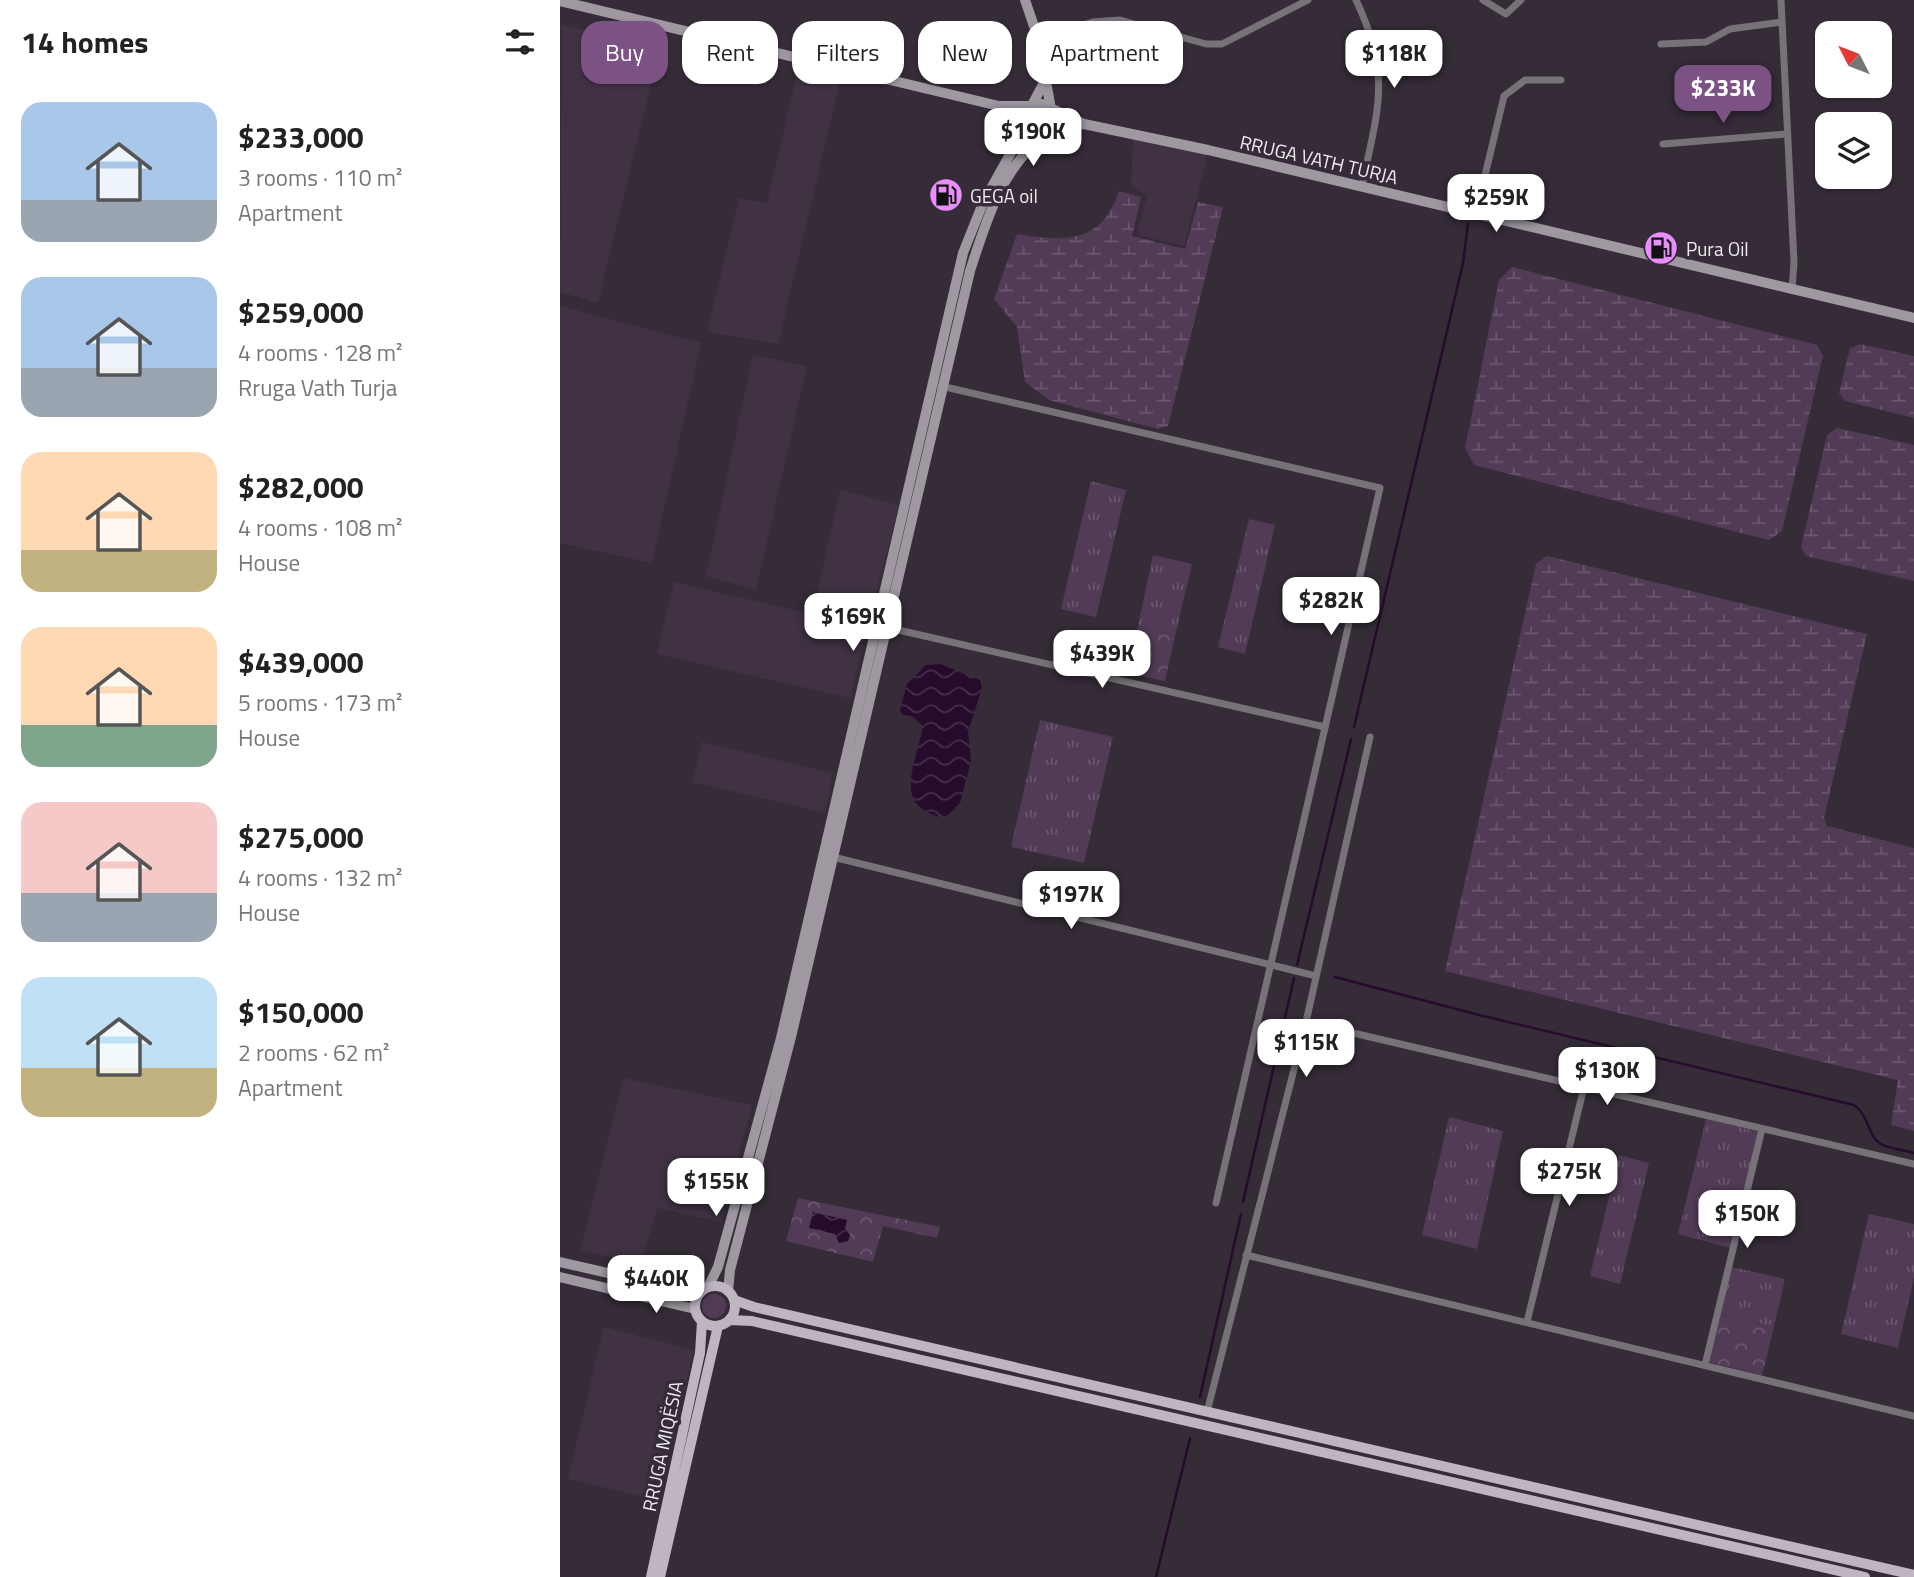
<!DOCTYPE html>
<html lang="en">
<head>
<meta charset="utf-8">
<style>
  body { margin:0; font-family:"Titillium Web",sans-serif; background:#f6f6f6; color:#222; height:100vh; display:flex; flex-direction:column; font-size:26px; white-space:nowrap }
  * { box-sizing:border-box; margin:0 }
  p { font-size:23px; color:#767676 }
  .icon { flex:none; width:38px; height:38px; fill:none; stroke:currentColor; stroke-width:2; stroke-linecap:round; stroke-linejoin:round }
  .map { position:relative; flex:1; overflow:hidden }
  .drawer { display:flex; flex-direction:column; background:#fff; width:560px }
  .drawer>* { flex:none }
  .banner { position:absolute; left:21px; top:21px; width:665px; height:63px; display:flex; gap:14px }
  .needle { width:46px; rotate:312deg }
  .controls { position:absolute; left:1255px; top:21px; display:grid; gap:14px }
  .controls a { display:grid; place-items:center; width:77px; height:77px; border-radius:14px; background:#fff; box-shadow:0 2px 5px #0004; font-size:35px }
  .price { position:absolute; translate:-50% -60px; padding:0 16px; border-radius:14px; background:#fff; color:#222; font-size:23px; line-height:46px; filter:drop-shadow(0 2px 4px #0008) }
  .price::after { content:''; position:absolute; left:50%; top:42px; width:21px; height:16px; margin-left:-10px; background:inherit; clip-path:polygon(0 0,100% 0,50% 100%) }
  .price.active { background:#7c5285; color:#fff }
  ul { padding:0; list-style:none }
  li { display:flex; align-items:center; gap:21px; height:175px; padding:0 21px }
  li span { display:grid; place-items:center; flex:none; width:196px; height:140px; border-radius:21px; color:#555 }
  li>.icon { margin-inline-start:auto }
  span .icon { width:84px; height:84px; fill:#fffc; stroke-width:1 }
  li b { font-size:30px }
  h2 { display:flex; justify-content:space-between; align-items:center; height:84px; padding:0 21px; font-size:30px }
  .chip { padding:0 24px; border-radius:21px; background:#fff; box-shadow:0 2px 5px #0004; font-size:24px; line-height:63px }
  .chip.active { background:#7c5285; color:#fff }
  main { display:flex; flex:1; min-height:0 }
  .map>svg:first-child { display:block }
  .built { fill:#403243 }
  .grass { fill:url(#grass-tufts) }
  .wetland { fill:url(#wetland-marsh) }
  .park { fill:url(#park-crowns) }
  .water { fill:url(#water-waves) }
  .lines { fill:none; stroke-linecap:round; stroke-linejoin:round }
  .stream { stroke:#260b2d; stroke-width:2.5 }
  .street { stroke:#777278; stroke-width:7 }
  .secondary { stroke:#9f98a1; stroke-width:10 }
  .primary { stroke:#beb5c1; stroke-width:10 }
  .labels { text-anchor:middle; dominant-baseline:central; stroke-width:7; stroke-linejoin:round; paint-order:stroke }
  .street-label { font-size:19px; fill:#efe9f0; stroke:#352c37 }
  .poi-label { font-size:19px; fill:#efe9f0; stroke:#352c37; text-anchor:start }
</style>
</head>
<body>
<main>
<section class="drawer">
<h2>14 homes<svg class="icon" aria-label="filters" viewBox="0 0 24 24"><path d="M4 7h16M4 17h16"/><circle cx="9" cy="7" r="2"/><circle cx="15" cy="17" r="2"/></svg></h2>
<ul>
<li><span style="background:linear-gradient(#a9c7e8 70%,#9aa5b1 0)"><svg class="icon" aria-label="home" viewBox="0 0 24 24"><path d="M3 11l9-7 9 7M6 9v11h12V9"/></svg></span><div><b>$233,000</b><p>3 rooms · 110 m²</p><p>Apartment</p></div></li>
<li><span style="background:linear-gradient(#a9c7e8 65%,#9aa5b1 0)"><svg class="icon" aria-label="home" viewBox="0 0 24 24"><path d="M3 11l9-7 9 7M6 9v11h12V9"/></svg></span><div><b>$259,000</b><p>4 rooms · 128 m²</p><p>Rruga Vath Turja</p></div></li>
<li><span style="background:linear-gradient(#ffd9b3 70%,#c2b280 0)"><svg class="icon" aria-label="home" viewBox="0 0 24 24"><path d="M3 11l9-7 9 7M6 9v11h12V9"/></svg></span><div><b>$282,000</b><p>4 rooms · 108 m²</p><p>House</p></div></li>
<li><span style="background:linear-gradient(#ffd9b3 70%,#7fa58c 0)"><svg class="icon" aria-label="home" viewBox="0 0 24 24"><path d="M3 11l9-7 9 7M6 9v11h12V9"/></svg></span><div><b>$439,000</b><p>5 rooms · 173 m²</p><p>House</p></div></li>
<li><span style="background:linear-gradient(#f6c9c9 65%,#9aa5b1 0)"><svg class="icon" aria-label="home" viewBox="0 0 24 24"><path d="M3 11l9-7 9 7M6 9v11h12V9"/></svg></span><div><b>$275,000</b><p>4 rooms · 132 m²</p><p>House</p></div></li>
<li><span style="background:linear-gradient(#bfe0f5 65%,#c2b280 0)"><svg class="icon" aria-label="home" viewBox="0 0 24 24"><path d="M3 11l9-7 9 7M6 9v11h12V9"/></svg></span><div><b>$150,000</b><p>2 rooms · 62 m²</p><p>Apartment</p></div></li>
</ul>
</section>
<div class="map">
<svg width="1354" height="1577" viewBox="0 0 1354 1577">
  <defs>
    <pattern id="grass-tufts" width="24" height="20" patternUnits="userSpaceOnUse" patternTransform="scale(1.75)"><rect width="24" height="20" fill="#523b57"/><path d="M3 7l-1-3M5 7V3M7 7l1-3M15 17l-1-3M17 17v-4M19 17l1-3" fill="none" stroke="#6b576f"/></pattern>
    <pattern id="wetland-marsh" width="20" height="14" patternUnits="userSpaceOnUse" patternTransform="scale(1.75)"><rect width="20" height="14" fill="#523b57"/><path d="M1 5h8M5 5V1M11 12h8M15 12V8" fill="none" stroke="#6b576f"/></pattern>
    <pattern id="park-crowns" width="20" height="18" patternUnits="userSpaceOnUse" patternTransform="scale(1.75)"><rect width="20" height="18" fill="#523b57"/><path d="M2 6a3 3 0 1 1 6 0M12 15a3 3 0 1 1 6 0" fill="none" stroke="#6b576f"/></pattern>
    <pattern id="water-waves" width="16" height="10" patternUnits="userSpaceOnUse" patternTransform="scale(1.75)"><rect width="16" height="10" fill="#260b2d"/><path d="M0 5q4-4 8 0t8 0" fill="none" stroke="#462f4c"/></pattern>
  </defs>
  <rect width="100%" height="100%" fill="#352c37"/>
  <path class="built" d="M2,25L100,46L38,303L0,292Z
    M240,61L282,73L218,344L147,332L179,198L207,203Z
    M573,139L648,153L624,246L577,235L587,195L571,186Z
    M0,306L141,343L92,563L0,543Z
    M193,355L247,366L196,590L146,576Z
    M280,490L339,505L309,621L254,607Z
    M114,582L307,627L290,698L97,654Z
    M142,742L273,773L265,813L132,782Z
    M63,1078L192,1105L161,1222L97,1208L81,1263L20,1251Z
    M44,1327L134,1350L98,1500L8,1479Z"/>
  <path class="grass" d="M531,481L566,490L536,617L501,609Z
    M689,519L715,525L685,654L658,647Z
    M593,555L632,564L615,636L578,626Z
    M480,720L553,737L524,863L451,847Z
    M889,1117L943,1131L917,1249L862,1235Z
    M1146,1119L1199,1132L1170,1248L1118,1234Z
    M1059,1155L1089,1163L1060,1284L1030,1276Z
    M1309,1214L1354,1224V1277L1338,1348L1281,1334Z
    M1172,1267L1225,1279L1214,1327L1161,1314Z
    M142 1306a12 12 0 1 1 24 0a12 12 0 1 1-24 0Z"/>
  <path class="wetland" d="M559,191L581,197L572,236L625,249L638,202L663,207L608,426L598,429L489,400L465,382L457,327L434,299L457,234C506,242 541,244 559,191Z
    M952,267L1257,345L1263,356L1222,531L1209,540L914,465L905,448L939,280Z
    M1300,344L1354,356V418L1285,401L1279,393L1290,348Z
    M1277,428L1354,445V581L1246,556L1241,547L1267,435Z
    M987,556L1307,634L1264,818L1267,826L1354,848V1131L1331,1125L1338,1080L885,971L976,564Z"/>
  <path class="park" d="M578,626L615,636L605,681L567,673Z
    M238,1198L380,1227L377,1238L323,1226L313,1262L226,1241Z
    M1161,1314L1214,1327L1202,1376L1149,1362Z"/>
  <path class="water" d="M380,664L420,680L422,688L408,732L411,761L400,803L385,818C330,807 356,766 363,726L352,716L343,715L340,710L347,684L366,665Z
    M253,1212L287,1220L285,1228L290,1235L288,1241L279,1243L275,1234L249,1228Z"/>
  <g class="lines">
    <path class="stream" d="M794,727L903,263L908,224
      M737,965L791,739
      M775,977L919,1015L1294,1105C1310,1116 1307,1136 1321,1144C1330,1149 1344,1150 1354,1153
      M683,1202L734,978
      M640,1397L681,1214
      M596,1577L630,1438"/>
    <path class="street" d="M796,0C832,76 818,108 802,186
      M923,0L946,14L961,0
      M1221,0L1234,262L1232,290
      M478,38L533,22L560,20L646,44H662L748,0
      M1101,44L1146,42L1170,29L1222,22
      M1103,144L1226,134
      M916,213L944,96L965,80H1001
      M381,386L820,488L656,1203
      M325,627L765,727
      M273,857L756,976
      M746,1022L1354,1164
      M686,1255L1354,1416
      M967,1322L1024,1087
      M1145,1365L1202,1129
      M647,1412L746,1022L810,737"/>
    <path class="secondary" d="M465,0L478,38L491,109
      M0,1L439,106H469
      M472,105L487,77
      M493,112L496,125L488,137L474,139L463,131C457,115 466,103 482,104L524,124L648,150L1354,318
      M493,132L523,124
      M0,1262L139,1294
      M0,1277L135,1309
      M148,1287L158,1267L221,1038L403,253L423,203L463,131
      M168,1291L170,1270L231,1037L410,271C425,225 441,169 481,139"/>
    <path class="primary" d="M135 1306a20 20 0 1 1 40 0a20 20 0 1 1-40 0Z
      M174,1300L194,1307L1354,1575
      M169,1320L192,1321L1305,1577
      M91,1577L140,1353L142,1322
      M100,1577L158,1326"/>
  </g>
  <defs>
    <g id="fuel-disc" transform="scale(1.75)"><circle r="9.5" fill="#e98dfe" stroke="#352c37"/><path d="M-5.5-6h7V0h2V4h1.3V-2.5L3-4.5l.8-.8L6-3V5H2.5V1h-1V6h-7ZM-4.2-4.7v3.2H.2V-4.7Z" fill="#111"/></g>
  </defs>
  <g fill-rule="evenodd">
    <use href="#fuel-disc" x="386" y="195"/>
    <use href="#fuel-disc" x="1101" y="248"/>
  </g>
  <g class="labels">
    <g class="street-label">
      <text transform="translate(759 159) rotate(13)">RRUGA VATH TURJA</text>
      <text transform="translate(102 1446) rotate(-78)">RRUGA MIQËSIA</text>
    </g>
    <g class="poi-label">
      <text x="410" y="195">GEGA oil</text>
      <text x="1126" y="248">Pura Oil</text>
    </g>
  </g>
</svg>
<div class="controls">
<a><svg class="needle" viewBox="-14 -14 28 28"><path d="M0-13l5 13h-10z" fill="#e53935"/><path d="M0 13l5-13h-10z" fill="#767676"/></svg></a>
<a><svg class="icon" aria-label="layers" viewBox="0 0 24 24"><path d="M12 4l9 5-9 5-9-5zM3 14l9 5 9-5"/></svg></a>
</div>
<b class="price" style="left:834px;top:90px">$118K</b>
<b class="price active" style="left:1163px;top:125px">$233K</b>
<b class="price" style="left:473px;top:168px">$190K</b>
<b class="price" style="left:936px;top:234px">$259K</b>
<b class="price" style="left:771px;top:637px">$282K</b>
<b class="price" style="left:293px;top:653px">$169K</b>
<b class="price" style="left:542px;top:690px">$439K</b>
<b class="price" style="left:511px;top:931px">$197K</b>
<b class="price" style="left:746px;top:1079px">$115K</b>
<b class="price" style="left:1047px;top:1107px">$130K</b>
<b class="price" style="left:1009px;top:1208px">$275K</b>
<b class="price" style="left:156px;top:1218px">$155K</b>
<b class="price" style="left:1187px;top:1250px">$150K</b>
<b class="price" style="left:96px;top:1315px">$440K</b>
<div class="banner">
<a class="chip active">Buy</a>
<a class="chip">Rent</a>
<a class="chip">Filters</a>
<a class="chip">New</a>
<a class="chip">Apartment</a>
</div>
</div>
</main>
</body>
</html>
